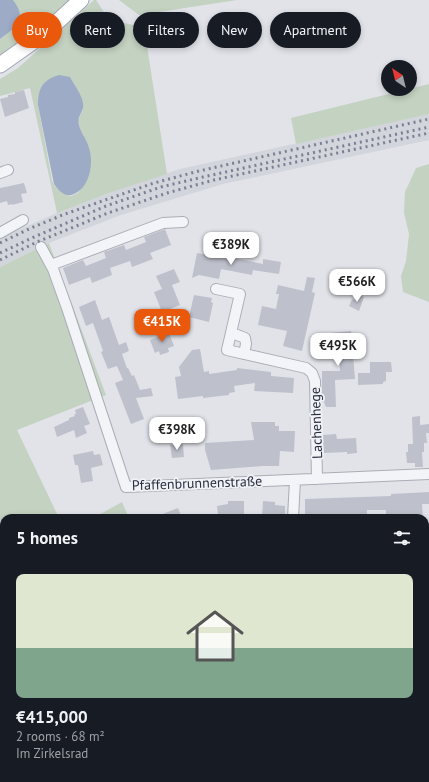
<!DOCTYPE html>
<html lang="en">
<head>
<meta charset="utf-8">
<style>
  body { margin:0; font-family:"PT Sans",sans-serif; background:#20242c; color:#f1f3f6; height:100vh; display:flex; flex-direction:column; font-size:15px; white-space:nowrap }
  * { box-sizing:border-box; margin:0 }
  p { font-size:13px; color:#9ea1a6 }
  .icon { flex:none; width:22px; height:22px; fill:none; stroke:currentColor; stroke-width:2; stroke-linecap:round; stroke-linejoin:round }
  .map { position:relative; flex:1; overflow:hidden }
  .sheet { position:absolute; left:0px; top:514px; width:429px; height:268px; display:flex; flex-direction:column; background:#171b24; border-radius:12px 12px 0 0; box-shadow:0 2px 6px #0003 }
  .sheet>* { flex:none }
  .guide { position:absolute; left:12px; top:12px; width:405px; height:36px; display:flex; gap:8px }
  .needle { width:26px; rotate:325deg }
  .controls { position:absolute; left:381px; top:60px; display:grid; gap:8px }
  .controls a { display:grid; place-items:center; width:36px; height:36px; border-radius:50%; background:#171b24; box-shadow:0 2px 6px #0003; font-size:20px }
  .price { position:absolute; translate:-50% -34px; padding:0 9px; border-radius:8px; background:#fff; color:#222; font-size:13px; line-height:26px; filter:drop-shadow(0 1px 2px #0008) }
  .price::after { content:''; position:absolute; left:50%; top:24px; width:12px; height:9px; margin-left:-6px; background:inherit; clip-path:polygon(0 0,100% 0,50% 100%) }
  .price.active { background:#ea580c; color:#fff }
  ul { padding:0; list-style:none }
  li { display:grid; align-content:center; gap:8px; height:212px; padding:0 16px }
  li span { display:grid; place-items:center; height:124px; border-radius:8px; color:#555 }
  li>.icon { margin-inline-start:auto }
  span .icon { width:72px; height:72px; fill:#fffc; stroke-width:1 }
  li b { font-size:17px }
  h2 { display:flex; justify-content:space-between; align-items:center; height:48px; padding:0 16px; font-size:17px }
  .tag { padding:0 14px; border-radius:18px; background:#171b24; box-shadow:0 2px 6px #0003; font-size:14px; line-height:36px }
  .tag.active { background:#ea580c; color:#fff }
  .map>svg:first-child { display:block }
  .built { fill:#d3d5dd }
  .green { fill:#c4d2c2; fill-rule:evenodd }
  .water { fill:#9eabc6 }
  .building { fill:#bec1cb }
  .lines { fill:none; stroke-linecap:round; stroke-linejoin:round }
  .minor-casing { stroke:#aaadb6; stroke-width:12 }
  .primary-casing { stroke:#a1a5b4; stroke-width:17 }
  .minor { stroke:#f3f4f7; stroke-width:10 }
  .primary { stroke:#fff; stroke-width:15 }
  .rail { stroke:#7b8091; stroke-width:3; stroke-dasharray:2 4; stroke-linecap:butt }
  .labels { text-anchor:middle; dominant-baseline:central; stroke-width:3.5; stroke-linejoin:round; paint-order:stroke }
  .street-label { font-size:14px; fill:#2a2f3f; stroke:#f0f2f6 }
</style>
</head>
<body>
<div class="map">
<svg width="429" height="782" viewBox="0 0 429 782">
  <rect width="100%" height="100%" fill="#e1e3e9"/>
  <path class="built" d="M429,114V140L223,184L121,215L49,243L0,267V238L57,213L109,193L180,169Z"/>
  <path class="green" d="M13,0H69L39,27L0,55V39L18,24L20,17Z
    M94,0H96L109,20L144,27L167,174L109,193L57,213L30,88L0,96V79L18,68ZM38,105L83,109L78,120L80,128L89,148L86,182L78,193L71,196L66,195L54,185L52,180Z
    M119,0H237L139,15Z
    M429,84V114L296,144L291,118Z
    M429,164V302L403,292L401,276L406,261L409,234L404,213L405,192L416,168Z
    M49,243L106,395L17,430L59,518H4V778H224L215,782H0V267Z
    M122,502L129,518H93Z
    M425,681H429V782H296L297,778H425Z"/>
  <path class="water" d="M0,0H13C28,19 16,27 0,39Z
    M59,75L70,77C74,85 85,98 83,108C81,115 77,117 79,125C81,133 87,140 89,148C94,162 90,188 74,194C65,198 59,191 54,184L38,105C38,89 42,80 59,75Z
    M224,778H297V780L296,782H215Z"/>
  <path class="building" d="M24,90L29,108L5,117L0,99L8,97V95L15,94V92Z
    M24,183L27,193L21,194L23,202L12,205V204L8,205L7,201L0,203V188Z
    M165,229L171,245L150,253L153,259L132,267L130,261L110,268L112,275L92,283L90,277L69,285L63,268L83,260L86,266L106,258L104,252L124,245L126,250L146,242L144,237Z
    M197,253L234,260V258L263,264V259L281,262L279,274L253,270L252,275L221,269L219,279L199,275L192,278Z
    M174,269L180,282L172,285L180,305L162,312L154,292L162,289L156,276Z
    M307,277L315,278L312,292L315,293L302,351L283,346L287,331L258,325L262,306L276,309L279,294H276L278,285L304,291Z
    M358,294L364,297L359,311L349,306L352,299L355,300Z
    M194,295L212,298L211,302L213,303L209,322L189,317Z
    M95,300L102,320L109,317L119,345L126,342L129,351L122,354L127,368H128L132,376L134,375L140,390L151,388L153,396L136,398L144,419L131,424L115,383L123,380L117,366L108,369L101,352L103,351L93,323L86,326L79,307Z
    M351,331L355,379L335,380L336,407H326L324,402H322V371H340L339,350H331L330,333Z
    M165,332L166,334L169,333L174,346L168,348L169,352L160,355L159,351L155,353L150,340L158,337L157,335Z
    M200,349L204,372L209,371V374L237,370V368L271,372V376L294,378L293,393L254,391L255,383L234,386L235,392L229,393V395L203,398V396L178,399L175,377L181,376L179,367L192,350Z
    M370,362H391L392,372H386V381L383,382V384L358,385V373H370Z
    M83,407L90,424L84,426L87,433L76,438L74,430L57,437L54,427L69,420V418L75,416L74,414H76L75,410Z
    M420,416V425L429,424V433H426L427,443H424V452H422L423,467H415V463H407L406,452H408V444H413L412,417Z
    M251,422H275V426H279V431H295L294,452L280,451L279,466H263L211,470L205,450V443L254,440Z
    M336,434L337,439L356,438L357,453L347,454V452L323,453V435Z
    M183,444L184,457L172,458L170,445Z
    M93,451L94,455L100,454L103,465L91,468L93,481L81,483L78,465H75L73,455Z
    M429,492V504H422L423,518L386,517V510H367V518H305V499L391,496V494Z
    M228,501H244V516H233V518H223V515H218L217,506L228,504Z
    M263,501L275,502V505L285,506V518H262Z
    M178,508L182,518H155V517Z"/>
  <g class="lines">
    <g class="minor-casing">
      <path id="minor" d="M0,173L8,170
        M0,233L23,220
        M41,247L53,269L67,308L126,487L429,474
        M51,265L163,223L183,222
        M216,289L240,294L227,350L306,368L312,373L315,381L317,479
        M232,333L245,338L246,344L244,354
        M293,518L295,480
        M425,614H429"/>
    </g>
    <g class="primary-casing">
      <path id="primary" d="M0,65L44,34L81,0"/>
    </g>
    <use href="#minor" class="minor"/>
    <use href="#primary" class="primary"/>
    <path class="rail" d="M0,243L31,228L65,214L154,183L199,171L429,119
      M0,253L34,237L106,206L161,187L203,177L429,127
      M0,260L37,242L108,213L167,193L214,180L429,133"/>
  </g>
  <g class="labels">
    <g class="street-label">
      <text transform="translate(316 423) rotate(-92)">Lachenhege</text>
      <text transform="translate(197 483) rotate(-2)">Pfaffenbrunnenstraße</text>
    </g>
  </g>
</svg>
<div class="controls">
<a><svg class="needle" viewBox="-14 -14 28 28"><path d="M0-13l5 13h-10z" fill="#e53935"/><path d="M0 13l5-13h-10z" fill="#9ea1a6"/></svg></a>
</div>
<b class="price" style="left:231px;top:266px">€389K</b>
<b class="price" style="left:357px;top:303px">€566K</b>
<b class="price active" style="left:162px;top:343px">€415K</b>
<b class="price" style="left:338px;top:367px">€495K</b>
<b class="price" style="left:177px;top:451px">€398K</b>
<div class="guide">
<a class="tag active">Buy</a>
<a class="tag">Rent</a>
<a class="tag">Filters</a>
<a class="tag">New</a>
<a class="tag">Apartment</a>
</div>
<section class="sheet">
<h2>5 homes<svg class="icon" aria-label="filters" viewBox="0 0 24 24"><path d="M4 7h16M4 17h16"/><circle cx="9" cy="7" r="2"/><circle cx="15" cy="17" r="2"/></svg></h2>
<ul>
<li><span style="background:linear-gradient(#dfe7d0 60%,#7fa58c 0)"><svg class="icon" aria-label="home" viewBox="0 0 24 24"><path d="M3 11l9-7 9 7M6 9v11h12V9"/></svg></span><div><b>€415,000</b><p>2 rooms · 68 m²</p><p>Im Zirkelsrad</p></div></li>
</ul>
</section>
</div>
</body>
</html>
